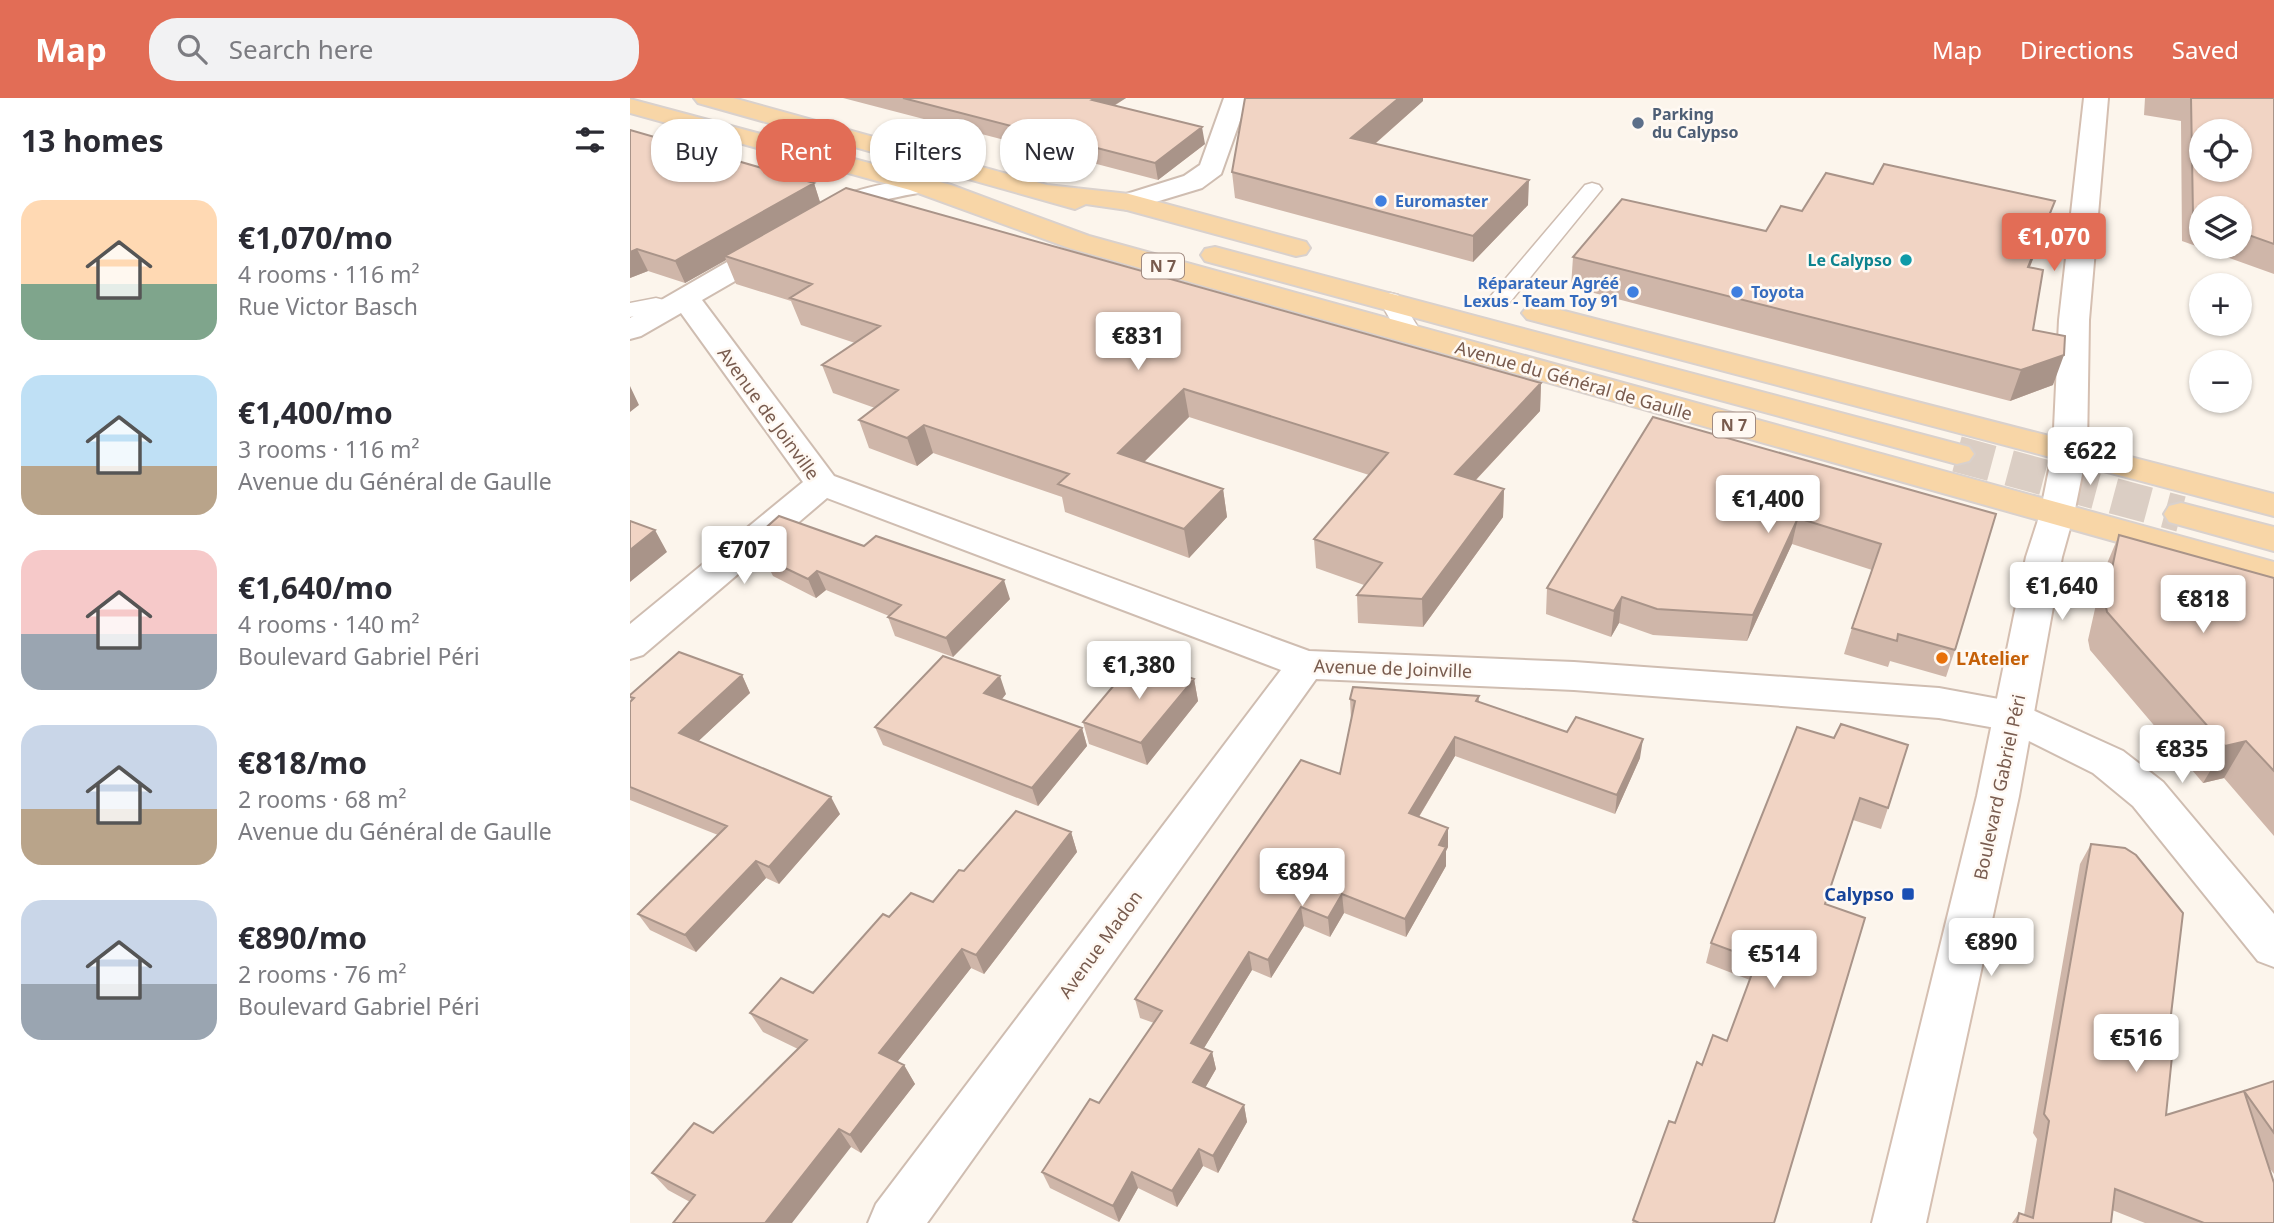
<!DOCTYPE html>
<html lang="en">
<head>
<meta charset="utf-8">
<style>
  body { margin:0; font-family:"Noto Sans",sans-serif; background:#f2f2f3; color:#2b2b33; height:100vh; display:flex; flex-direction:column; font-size:26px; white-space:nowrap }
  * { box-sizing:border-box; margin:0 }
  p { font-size:23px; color:#7c7c81 }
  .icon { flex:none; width:38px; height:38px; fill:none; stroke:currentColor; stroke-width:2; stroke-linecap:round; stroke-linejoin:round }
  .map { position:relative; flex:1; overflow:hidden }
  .details { display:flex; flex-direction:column; background:#fff; width:630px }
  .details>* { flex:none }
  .hud { position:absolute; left:21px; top:21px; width:665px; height:63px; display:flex; gap:14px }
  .tools { position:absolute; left:1559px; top:21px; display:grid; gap:14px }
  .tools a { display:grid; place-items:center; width:63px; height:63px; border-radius:50%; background:#fff; box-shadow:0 2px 5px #0004; font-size:35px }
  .price { position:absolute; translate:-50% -60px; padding:0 16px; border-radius:7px; background:#fff; color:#222; font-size:23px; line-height:46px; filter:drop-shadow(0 2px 4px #0008) }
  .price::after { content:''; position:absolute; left:50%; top:42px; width:21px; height:16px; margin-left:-10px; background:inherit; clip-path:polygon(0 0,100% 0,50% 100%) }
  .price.on { background:#e26d56; color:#fff }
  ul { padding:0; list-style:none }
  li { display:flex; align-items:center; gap:21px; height:175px; padding:0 21px }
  li span { display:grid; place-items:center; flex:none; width:196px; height:140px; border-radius:21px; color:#555 }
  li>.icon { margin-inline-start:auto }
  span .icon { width:84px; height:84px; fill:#fffc; stroke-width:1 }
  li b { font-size:30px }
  h2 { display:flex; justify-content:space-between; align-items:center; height:84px; padding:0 21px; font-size:30px }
  .chip { padding:0 24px; border-radius:28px; background:#fff; box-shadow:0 2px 5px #0004; font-size:24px; line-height:63px }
  .chip.on { background:#e26d56; color:#fff }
  header { display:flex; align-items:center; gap:42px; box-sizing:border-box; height:98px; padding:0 35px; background:#e26d56; color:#fff }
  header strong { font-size:33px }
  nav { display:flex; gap:38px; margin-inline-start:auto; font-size:24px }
  .search { width:490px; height:63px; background:#f2f2f3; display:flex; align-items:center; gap:18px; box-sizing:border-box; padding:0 24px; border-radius:28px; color:#7c7c81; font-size:26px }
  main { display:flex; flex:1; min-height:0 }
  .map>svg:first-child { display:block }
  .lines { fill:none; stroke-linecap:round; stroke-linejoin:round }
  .primary-tunnel { stroke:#dbcec4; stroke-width:36; stroke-dasharray:36 18; stroke-linecap:butt }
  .lane-casing { stroke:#cfbdb1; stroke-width:3 }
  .street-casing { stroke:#cfbdb1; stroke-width:4 }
  .secondary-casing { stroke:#d5bfb1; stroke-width:4 }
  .primary-casing { stroke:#d9d1cd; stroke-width:4 }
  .lane { fill:#fff; fill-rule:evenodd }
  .street { fill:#fff; fill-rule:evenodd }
  .secondary { fill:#fff; fill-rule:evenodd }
  .primary { fill:#f8d6a7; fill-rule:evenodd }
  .wall { fill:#cfb6a9; fill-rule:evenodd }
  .shaded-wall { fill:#a99489 }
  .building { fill:#f1d4c4; stroke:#a99489; stroke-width:2; fill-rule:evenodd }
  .service-dot { fill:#5c6f8a; stroke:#fff9f3; stroke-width:2.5 }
  .shop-dot { fill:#3f7fe0; stroke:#fff9f3; stroke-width:2.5 }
  .culture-dot { fill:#0f9aa8; stroke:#fff9f3; stroke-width:2.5 }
  .food-dot { fill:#e8710a; stroke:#fff9f3; stroke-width:2.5 }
  .transit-dot { fill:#1a4fb4; stroke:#fff9f3; stroke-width:2.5 }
  .labels { text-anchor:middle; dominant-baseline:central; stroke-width:5; stroke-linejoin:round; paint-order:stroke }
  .far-service-label { font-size:16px; font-weight:bold; fill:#4e5e75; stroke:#fff9f3; text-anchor:start }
  .far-shop-label { font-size:16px; font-weight:bold; fill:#366cbe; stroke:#fff9f3; text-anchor:start }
  .far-culture-label { font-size:16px; font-weight:bold; fill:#0d838f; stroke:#fff9f3; text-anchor:end }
  .shield { fill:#fff9f3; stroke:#a08a80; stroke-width:2 }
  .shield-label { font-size:16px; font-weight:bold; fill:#785b4e }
  .street-label { font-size:18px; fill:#785b4e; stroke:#fff9f3 }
  .food-label { font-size:18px; font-weight:bold; fill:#c56008; stroke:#fff9f3; text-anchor:start }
  .transit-label { font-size:18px; font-weight:bold; fill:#164399; stroke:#fff9f3; text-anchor:end }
</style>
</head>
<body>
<header>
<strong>Map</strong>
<div class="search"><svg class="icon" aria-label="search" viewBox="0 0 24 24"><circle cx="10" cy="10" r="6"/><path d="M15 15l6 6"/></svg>Search here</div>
<nav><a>Map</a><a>Directions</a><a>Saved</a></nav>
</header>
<main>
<section class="details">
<h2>13 homes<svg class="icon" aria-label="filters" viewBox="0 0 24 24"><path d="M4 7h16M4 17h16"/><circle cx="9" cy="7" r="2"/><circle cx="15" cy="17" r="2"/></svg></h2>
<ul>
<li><span style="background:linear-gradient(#ffd9b3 60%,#7fa58c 0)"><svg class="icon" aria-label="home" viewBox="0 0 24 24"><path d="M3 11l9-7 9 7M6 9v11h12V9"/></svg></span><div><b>€1,070/mo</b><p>4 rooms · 116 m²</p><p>Rue Victor Basch</p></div></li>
<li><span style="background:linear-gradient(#bfe0f5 65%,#b9a48a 0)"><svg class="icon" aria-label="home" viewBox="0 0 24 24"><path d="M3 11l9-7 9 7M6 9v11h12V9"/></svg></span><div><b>€1,400/mo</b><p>3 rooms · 116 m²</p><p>Avenue du Général de Gaulle</p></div></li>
<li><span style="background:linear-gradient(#f6c9c9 60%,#9aa5b1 0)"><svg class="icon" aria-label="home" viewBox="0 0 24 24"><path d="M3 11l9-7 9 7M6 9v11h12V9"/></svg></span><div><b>€1,640/mo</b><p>4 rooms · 140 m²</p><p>Boulevard Gabriel Péri</p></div></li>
<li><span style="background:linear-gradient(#c9d6e8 60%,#b9a48a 0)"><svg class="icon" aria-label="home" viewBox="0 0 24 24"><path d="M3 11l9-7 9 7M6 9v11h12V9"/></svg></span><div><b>€818/mo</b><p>2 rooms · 68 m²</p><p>Avenue du Général de Gaulle</p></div></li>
<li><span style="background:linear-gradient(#c9d6e8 60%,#9aa5b1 0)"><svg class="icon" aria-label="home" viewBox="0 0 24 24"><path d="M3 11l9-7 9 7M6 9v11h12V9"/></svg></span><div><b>€890/mo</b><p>2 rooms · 76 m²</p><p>Boulevard Gabriel Péri</p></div></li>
</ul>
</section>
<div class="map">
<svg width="1644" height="1125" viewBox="0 0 1644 1125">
  <rect width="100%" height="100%" fill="#fcf5ec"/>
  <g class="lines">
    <path class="primary-tunnel" d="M1327,356L1551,416"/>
    <g class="lane-casing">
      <path id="lane" d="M962,85L969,87L972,91L876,209H860L857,204L860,199L955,87Z
        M760,195L768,197L771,202L793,237L789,242H773L769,237L749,202L752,197Z
        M26,200L34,202L37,207L34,212L0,219V205Z"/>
    </g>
    <g class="street-casing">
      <path id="street" d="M594,0H618L591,76L572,90L499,112L490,110L486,104L490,98L554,78L570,67Z
        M289,79L298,81L302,87L298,93C278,97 257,100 238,107C219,113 208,130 186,125L183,119C201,92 259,86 289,79Z
        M147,139L157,141L161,147L157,153L72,202L204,378L679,553L944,564L1309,590L1385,604L1493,653L1533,684L1644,816V869L1628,863L1503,708L1463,675L1377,632L1309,620L944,592L686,581L297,1125H238L246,1106L651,572L197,400L13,557L0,561V526L173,384L51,215L11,238L0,241V220L137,141Z"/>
    </g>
    <g class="secondary-casing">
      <path id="secondary" d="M1454,0H1478L1459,222L1457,352L1444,416L1432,459L1389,698L1296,1125H1242L1347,698L1396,459L1410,416L1423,352L1429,222Z"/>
    </g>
    <g class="primary-casing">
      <path id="primary" d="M64,0H103L417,87L499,96L676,144L680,150L676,156L666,158L497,112L456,106L445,111L68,5Z
        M0,1L321,87L459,138L1644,464V488L439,150L280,92L0,15Z
        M585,149L1339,349L1344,356L1339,363L1327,366L575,163L571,157L575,151Z
        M907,206L1644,396V418L897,221L892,215L897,209Z
        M1551,405L1644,429V453L1539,424L1534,416L1539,408Z"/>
    </g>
    <use href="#lane" class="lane"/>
    <use href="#street" class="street"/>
    <use href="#secondary" class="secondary"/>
    <use href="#primary" class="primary"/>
  </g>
  <path class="wall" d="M213,0H496L484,8L575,46L528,82Z
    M1515,0H1644V176L1552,143L1551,23L1514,17ZM1572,110H1610V149H1572Z
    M793,3L745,46L898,107L843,164L605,100L602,74Z
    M0,32L184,85L190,105L911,285L910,313L846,382L874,391L873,419L793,529L728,525L727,497L734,487L686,470L684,441L739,377L559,319L514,364L593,391L597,419L559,460L435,414L432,399L303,355L287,368L239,350L229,322L245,310L203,295L192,267L225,245L171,227L161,203L106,186L96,162L55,185L18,173L0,180Z
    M1425,103L1415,131L1400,169L1403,232L1423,287L1380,303L941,189L943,159L1136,133L1172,113Z
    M1023,319L1366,416L1325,552L1316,579L1260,563L1258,569L1214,556L1222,530L1242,472L1162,446L1117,543L1023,537L989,525L981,539L916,516L917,490Z
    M1489,437L1644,480V738L1594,680L1573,685L1460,552L1458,542L1473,475Z
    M120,446L380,501L323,559L265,538L258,519L259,518L196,492L186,500L143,478L138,468L129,465Z
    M112,577L120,595L68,643L210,716L149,786L136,780L66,854L20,832L8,816L88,737L0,702V604L1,603L0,597Z
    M564,581L568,603L517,667L459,646L453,624Z
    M376,596L372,601L452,630L457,648L408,708L253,647L245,629Z
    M849,598V604L1010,660L985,716L825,658L789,719L818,749L816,753V768L776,839L714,815L700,839L674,828L641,880L622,872L574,950L582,954L586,971L575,990L614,1007L617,1024L588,1075L573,1068L547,1109L508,1090L489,1124L420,1090L412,1074L469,1005L524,925L510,920L505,901L710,676L721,621L720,601Z
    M1167,629L1258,710L1251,731L1223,722L1195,806L1144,1125H1002L1045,1025L1072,967L1097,943L1120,882L1076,865L1081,845Z
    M441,734L447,754L354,876L341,870L267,964L274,967L285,986L231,1055L221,1049L60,1104L38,1092L22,1075L83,1035L168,951L133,934L120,915L183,895L259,819L303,804L334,773Z
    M1461,746L1538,942L1536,1017L1644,983V1076L1638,1068L1644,1125H1515L1482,1112L1481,1125H1382L1389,1115L1394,1117L1407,1041L1403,1035L1450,766Z"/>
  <path class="shaded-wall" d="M466,0H496L465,19L462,2Z
    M769,0H793V3L723,65L721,40Z
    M572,29L575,46L528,82L525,65Z
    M899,82L898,107L843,164V138Z
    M184,85L191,107L95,158L96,162L55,185L45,163Z
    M1425,103L1415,131L1388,198L1398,169Z
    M7,151L18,173L0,180V154Z
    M1434,257L1423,287L1380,303L1391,272Z
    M911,285L910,313L825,404V376Z
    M0,288L9,307L0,314Z
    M554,291L559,319L494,384L488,355Z
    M294,327L303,355L287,368L277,340Z
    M593,391L597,419L559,460L554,431Z
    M874,391L873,419L793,529L792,501Z
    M1168,420L1162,446L1117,543L1123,517Z
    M25,432L37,454L0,484V452Z
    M187,473L196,492L186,500L178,481Z
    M374,482L380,501L323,559L316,540Z
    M992,499L989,525L981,539L984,513Z
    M112,577L120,595L59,652L49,635Z
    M370,578L376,596L361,614L354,595Z
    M564,581L568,603L517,667L511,645Z
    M452,630L457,648L408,708L402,690Z
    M825,639V658L779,735V715Z
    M1013,641L1010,660L985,716L987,697Z
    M1616,643L1594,680L1573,685L1595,648Z
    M201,699L210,716L149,786L139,769Z
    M818,730V749L816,753V768L776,839L775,821Z
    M441,734L447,754L354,876L346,857Z
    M126,763L136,780L66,854L55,837Z
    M712,796L714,815L700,839L698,820Z
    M671,809L674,828L641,880L638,862Z
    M332,851L341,870L260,973L249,955Z
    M619,854L622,872L566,963L561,945Z
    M582,954L586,971L568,1002L563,984Z
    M274,967L285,986L231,1055L220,1037Z
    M614,1007L617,1024L588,1075L583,1058Z
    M209,1031L221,1049L162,1125H135Z
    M569,1051L573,1068L547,1109L542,1093Z
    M502,1074L508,1090L489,1124L483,1108Z"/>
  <path class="building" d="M273,0H466L462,2L572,29L525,65Z
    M615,0H769L721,40L899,82L843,138L602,74Z
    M1561,0H1644V146L1610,134V110H1572V120L1563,117ZM1572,33H1610V72H1572Z
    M0,32L184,85L45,163L7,151L0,154Z
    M1254,66L1425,103L1398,169L1413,172L1403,232L1435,238L1434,257L1391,272L943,159L992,101L1136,133L1151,108L1172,113L1196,75L1243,86Z
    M216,90L911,285L825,376L874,391L792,501L727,497L752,465L684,441L758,355L554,291L488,355L593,391L554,431L428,386L439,376L294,327L277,340L229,322L268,292L192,267L250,228L160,200L182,186L95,158Z
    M1023,319L1366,416L1325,552L1268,536L1267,543L1222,530L1251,446L1168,420L1123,517L1027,511L992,499L984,513L917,490Z
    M149,418L234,448L246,438L374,482L316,540L258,519L271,507L187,473L178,481L134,460L141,454L120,446L122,442Z
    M0,423L25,432L0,452Z
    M1489,437L1644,480V673L1616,643L1595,648L1477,514L1475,504Z
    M49,554L112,577L49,635L201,699L139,769L126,763L55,837L8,816L97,728L0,689V604L4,600L0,599V597Z
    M313,558L370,578L354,595L452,630L402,690L245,629Z
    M506,561L564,581L511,645L453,624Z
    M723,589L849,598L846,603L937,634L946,619L1013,641L987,697L825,639L779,715L818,730L809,747L816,749L775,821L712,796L698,820L671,809L638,862L619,854L561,945L582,954L563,984L614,1007L583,1058L569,1051L542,1093L502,1074L483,1108L412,1074L460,1001L469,1005L532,913L505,901L671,662L710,676L725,603L720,601Z
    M1211,626L1278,647L1258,710L1230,700L1195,806L1235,820L1144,1125H1009L1003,1122L1039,1023L1045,1025L1067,964L1072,967L1083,937L1097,943L1127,862L1081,845L1167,629L1204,640Z
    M386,713L441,734L346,857L332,851L249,955L274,967L220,1037L209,1031L135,1125H43L65,1097L22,1075L64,1025L83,1035L177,942L120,915L151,880L183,895L253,816L259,819L281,795L303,804L329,772L334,773Z
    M1461,746L1495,750L1506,757L1553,815L1538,942L1544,939L1536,1017L1614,993L1644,1085V1125H1574L1485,1091L1481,1125H1387L1389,1115L1403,1120L1419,1023L1414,1016Z
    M1644,983V1035L1614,993Z"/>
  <circle class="service-dot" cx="1008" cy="25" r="7"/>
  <g class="shop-dot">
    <circle cx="751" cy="103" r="7"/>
    <circle cx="1003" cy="194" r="7"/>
    <circle cx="1107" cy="194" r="7"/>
  </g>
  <circle class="culture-dot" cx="1276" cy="162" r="7"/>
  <circle class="food-dot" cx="1312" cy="560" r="7"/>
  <rect class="transit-dot" x="1271" y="789" width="14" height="14" rx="3.5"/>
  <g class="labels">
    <g class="far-service-label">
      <text x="1022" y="16">Parking<tspan x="1022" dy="18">du Calypso</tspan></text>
    </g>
    <g class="far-shop-label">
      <text x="765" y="103">Euromaster</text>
      <text x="989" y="185" text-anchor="end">Réparateur Agréé<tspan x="989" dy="18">Lexus - Team Toy 91</tspan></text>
      <text x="1121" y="194">Toyota</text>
    </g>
    <g class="far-culture-label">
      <text x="1262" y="162">Le Calypso</text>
    </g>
    <g class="shield">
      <rect x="512" y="155.5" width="42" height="25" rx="5"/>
      <rect x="1083" y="314.5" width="42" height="25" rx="5"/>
    </g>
    <g class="shield-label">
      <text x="533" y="168">N 7</text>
      <text x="1104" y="327">N 7</text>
    </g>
    <g class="street-label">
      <text transform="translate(944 282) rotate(16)">Avenue du Général de Gaulle</text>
      <text transform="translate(139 315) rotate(54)">Avenue de Joinville</text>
      <text transform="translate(763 570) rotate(2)">Avenue de Joinville</text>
      <text transform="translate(1369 689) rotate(-78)">Boulevard Gabriel Péri</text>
      <text transform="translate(470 846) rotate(-54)">Avenue Madon</text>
    </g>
    <g class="food-label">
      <text x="1326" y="560">L'Atelier</text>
    </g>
    <g class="transit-label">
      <text x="1264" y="796">Calypso</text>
    </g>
  </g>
</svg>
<div class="tools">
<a><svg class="icon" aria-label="locate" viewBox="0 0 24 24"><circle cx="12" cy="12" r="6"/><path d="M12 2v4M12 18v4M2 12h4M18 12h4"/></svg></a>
<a><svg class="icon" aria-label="layers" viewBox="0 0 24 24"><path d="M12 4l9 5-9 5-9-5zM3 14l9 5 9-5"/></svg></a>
<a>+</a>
<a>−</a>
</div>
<b class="price on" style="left:1424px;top:175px">€1,070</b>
<b class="price" style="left:508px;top:274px">€831</b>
<b class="price" style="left:1460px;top:389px">€622</b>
<b class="price" style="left:1138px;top:437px">€1,400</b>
<b class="price" style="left:114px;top:488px">€707</b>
<b class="price" style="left:1432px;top:524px">€1,640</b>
<b class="price" style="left:1573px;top:537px">€818</b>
<b class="price" style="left:509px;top:603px">€1,380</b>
<b class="price" style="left:1552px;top:687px">€835</b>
<b class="price" style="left:672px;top:810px">€894</b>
<b class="price" style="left:1361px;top:880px">€890</b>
<b class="price" style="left:1144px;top:892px">€514</b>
<b class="price" style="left:1506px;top:976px">€516</b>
<div class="hud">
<a class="chip">Buy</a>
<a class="chip on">Rent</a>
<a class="chip">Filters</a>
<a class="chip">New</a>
</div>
</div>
</main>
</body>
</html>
